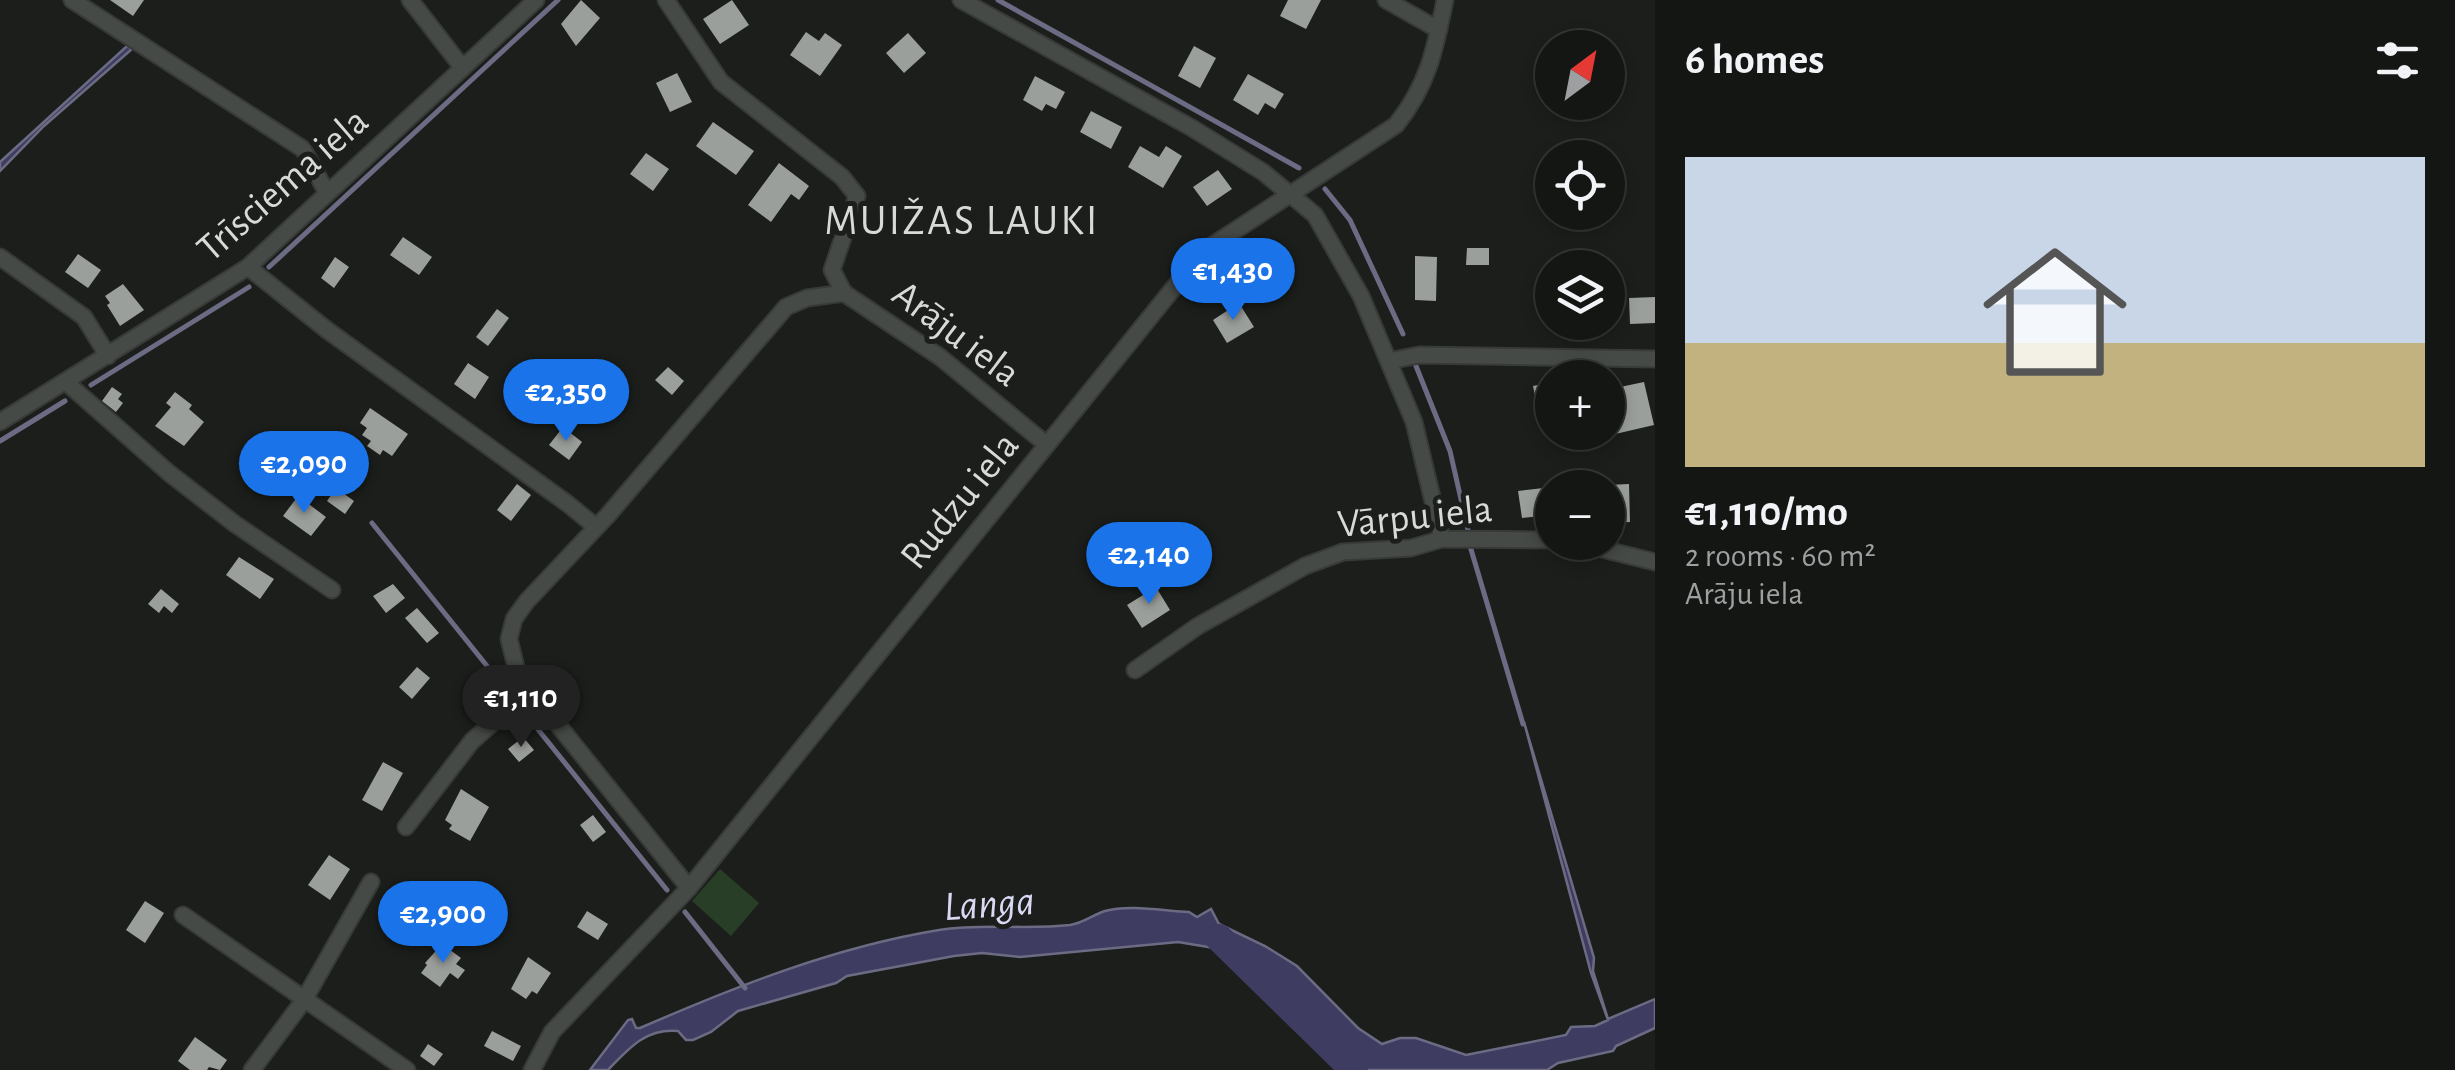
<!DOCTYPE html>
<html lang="en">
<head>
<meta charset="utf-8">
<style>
  body { margin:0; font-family:"Alegreya Sans",sans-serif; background:#1d1f1d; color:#f1f3f6; height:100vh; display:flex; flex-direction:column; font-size:38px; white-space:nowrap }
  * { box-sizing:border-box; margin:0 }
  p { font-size:32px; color:#9d9fa0 }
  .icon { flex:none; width:55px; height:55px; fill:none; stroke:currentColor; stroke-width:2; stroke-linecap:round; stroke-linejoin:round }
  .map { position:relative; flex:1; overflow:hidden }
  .drawer { display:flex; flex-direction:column; background:#141614; width:800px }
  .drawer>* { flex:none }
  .needle { width:65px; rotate:32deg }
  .tools { position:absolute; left:1535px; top:30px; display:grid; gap:20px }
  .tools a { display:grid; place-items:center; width:90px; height:90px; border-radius:50%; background:#141614; box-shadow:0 5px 15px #0003,0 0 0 2px #333534; font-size:50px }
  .price { position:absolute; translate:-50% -85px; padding:0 22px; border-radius:35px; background:#1a73e8; color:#fff; font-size:32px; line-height:65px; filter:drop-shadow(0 2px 5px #0008) }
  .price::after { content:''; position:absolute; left:50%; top:60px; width:30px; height:22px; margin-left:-15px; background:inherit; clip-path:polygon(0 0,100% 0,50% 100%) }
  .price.active { background:#222; color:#fff }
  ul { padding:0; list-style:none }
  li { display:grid; align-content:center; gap:20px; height:530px; padding:0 30px }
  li+li { border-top:2px solid #333534 }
  li span { display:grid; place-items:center; height:310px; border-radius:0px; color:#555 }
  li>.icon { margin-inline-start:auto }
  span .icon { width:180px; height:180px; fill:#fffc; stroke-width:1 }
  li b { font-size:42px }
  h2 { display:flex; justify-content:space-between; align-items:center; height:120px; padding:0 30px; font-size:42px }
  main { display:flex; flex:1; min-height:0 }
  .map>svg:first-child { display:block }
  .green { fill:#293e27 }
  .water { fill:#3e3c60; stroke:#6c6b84; stroke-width:2.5 }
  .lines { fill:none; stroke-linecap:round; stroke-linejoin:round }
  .stream { stroke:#6c6b84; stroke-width:5 }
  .river { stroke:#3e3c60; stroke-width:28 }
  .building { fill:#9b9f9b }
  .minor-casing { stroke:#383a38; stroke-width:19 }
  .minor { stroke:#464a46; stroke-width:15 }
  .labels { text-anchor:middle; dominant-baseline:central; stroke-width:10; stroke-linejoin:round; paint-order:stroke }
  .street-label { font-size:40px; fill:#d8dad7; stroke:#1b1e1b }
  .neighbourhood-label { font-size:42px; letter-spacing:2.5px; fill:#d8dad7; stroke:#1b1e1b }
  .water-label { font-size:42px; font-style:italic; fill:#d9d9f4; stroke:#1b1e1b }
</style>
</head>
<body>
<main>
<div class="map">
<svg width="1655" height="1070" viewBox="0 0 1655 1070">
  <rect width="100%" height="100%" fill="#1b1e1b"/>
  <path class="green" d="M720,869L759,903L731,936L692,901Z"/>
  <path class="water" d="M127,46L132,49L44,126L0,171V162Z
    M1524,722L1594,958L1593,971L1608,1019L1655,999V1028L1616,1046L1613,1051L1558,1063L1547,1070H1341L1334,1046L1309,1027L1302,1017L1276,994L1269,979L1214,948L1178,942L1020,957L982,953L954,956L847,976L836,983L738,1011L711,1032L693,1040H686L678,1031C646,1028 629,1048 608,1070H590L628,1020L632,1019L636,1028H640C737,986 835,947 939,930C983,923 1026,930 1070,925C1084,923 1092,915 1105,911C1130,904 1164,911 1189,912L1197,917L1211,909L1219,924L1265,946L1297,966L1358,1028L1382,1044L1400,1038H1416L1466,1055L1566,1035L1571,1027L1595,1026L1608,1020L1591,973Z"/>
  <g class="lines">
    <path class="stream" d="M998,0L1299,168
      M1325,189L1350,220L1403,334
      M269,267L558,0
      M1414,361L1450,451L1468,530
      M91,385L249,287
      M0,441L65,401
      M372,523L508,692
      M1470,546L1523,724
      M524,712L667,890
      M685,912L745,988"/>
    <path class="river" d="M1219,938L1354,1070"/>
  </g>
  <path class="building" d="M110,0H144L133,16Z
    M581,0L600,18L576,46L561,24Z
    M732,0L749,25L720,44L703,19Z
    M1288,0H1321L1306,29L1280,16Z
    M806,32L819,41L825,33L842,45L820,76L790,55Z
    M908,33L926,53L904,73L886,53Z
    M1194,46L1216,58L1200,88L1178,76Z
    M677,73L692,102L670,112L656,83Z
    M1248,74L1284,94L1275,109L1265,103L1258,115L1233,100Z
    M1035,76L1065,92L1056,109L1046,104L1042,111L1023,100Z
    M1091,111L1122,127L1111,149L1080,132Z
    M713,122L754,151L736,175L696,146Z
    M1140,146L1159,157L1166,146L1182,156L1163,188L1128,167Z
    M646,153L669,169L653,191L630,174Z
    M779,163L809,186L799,200L791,194L771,222L748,205Z
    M1218,170L1232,189L1207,206L1193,187Z
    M403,237L432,257L419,275L390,255Z
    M1467,248H1489V265H1466Z
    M78,254L101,270L88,288L65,272Z
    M1415,256L1437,257L1436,301L1415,300Z
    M335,257L349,267L334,288L321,278Z
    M123,284L144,310L120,326L107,305L110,303L105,296Z
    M1655,297V323L1630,324L1629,298Z
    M1239,303L1254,327L1227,343L1213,320Z
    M497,309L509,318L488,346L476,337Z
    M468,363L489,377L475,399L454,384Z
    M668,367L684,381L672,395L655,380Z
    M1552,382V431L1543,433L1533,386Z
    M1644,382L1654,425L1611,435L1608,410L1624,406L1620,387Z
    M112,387L122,394L118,399L123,403L116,412L102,401Z
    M175,392L192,405L189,409L204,422L184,446L155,426L171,407L166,403Z
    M370,408L408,434L392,456L383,450L380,455L367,446L371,441L362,435L367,428L360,423Z
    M563,427L582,442L569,460L549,445Z
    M272,434L284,444L272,459L260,449Z
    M263,461L285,476L273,492L252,477Z
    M517,484L531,495L511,521L497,510Z
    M1629,484L1630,522L1608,523V485Z
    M1552,487V515L1522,518L1518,491Z
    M336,488L354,501L345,514L327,501Z
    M298,496L326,517L311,536L283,516Z
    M239,557L274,579L260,599L226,575Z
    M393,584L405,598L386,613L373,596Z
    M1156,587L1170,610L1142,628L1127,605Z
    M161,589L179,604L172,613L164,606L159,613L148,604Z
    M417,608L439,633L427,643L405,618Z
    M417,667L430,678L412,699L399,687Z
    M523,737L534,750L519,762L508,749Z
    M383,762L403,773L382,811L362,800Z
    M461,789L489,807L470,841L449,829L452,825L445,820Z
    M593,815L606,832L593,842L580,825Z
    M329,855L350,869L330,900L308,885Z
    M145,901L164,913L145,943L126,930Z
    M587,911L608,924L598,940L577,927Z
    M442,944L461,958L456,964L465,970L458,979L450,973L440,987L421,973L427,965L425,963Z
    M528,957L551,973L537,994L532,991L526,999L511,989Z
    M492,1031L521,1046L513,1061L484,1046Z
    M195,1037L227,1060L220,1070L209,1067L207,1070H190L178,1061Z
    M428,1044L443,1054L434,1066L420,1056Z"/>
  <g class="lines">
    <g class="minor-casing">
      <path id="minor" d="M72,0L303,149L327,193
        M410,0L462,67
        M666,0L721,82L842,177L857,196L832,270L844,293
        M961,0L1192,128L1263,172L1315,215L1361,296L1414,422L1442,539
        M1386,0L1439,30
        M0,257L84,317L108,356
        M248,267L327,330L568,504L596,527
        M1389,361L1419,355L1655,359
        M67,383L169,473L235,524L332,590
        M0,422L248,267L536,0
        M1574,542L1655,562
        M1135,670L1198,626L1305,566L1343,552L1411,548L1442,539L1552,540
        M406,827L472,741L529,691
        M689,888L518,675L509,639L514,619L527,601L608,515L786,307L807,298L844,293L940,357L1047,445
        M183,915L407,1070
        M252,1070L304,1000L371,882
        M532,1070L552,1032L689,888L1193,264L1213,245L1396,125C1428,85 1435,50 1445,0"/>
    </g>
    <use href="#minor" class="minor"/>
  </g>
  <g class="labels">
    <g class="street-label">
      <text transform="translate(283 185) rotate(-41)">Trīsciema iela</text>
      <text transform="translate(956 334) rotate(37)">Arāju iela</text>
      <text transform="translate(960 501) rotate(-51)">Rudzu iela</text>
      <text transform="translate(1415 517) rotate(-6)">Vārpu iela</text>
    </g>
    <g class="neighbourhood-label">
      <text x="962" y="221">MUIŽAS LAUKI</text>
    </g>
    <g class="water-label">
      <text transform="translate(989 904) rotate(-4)">Langa</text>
    </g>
  </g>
</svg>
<div class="tools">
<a><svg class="needle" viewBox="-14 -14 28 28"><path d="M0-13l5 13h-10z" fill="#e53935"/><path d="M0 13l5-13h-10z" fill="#9d9fa0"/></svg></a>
<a><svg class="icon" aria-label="locate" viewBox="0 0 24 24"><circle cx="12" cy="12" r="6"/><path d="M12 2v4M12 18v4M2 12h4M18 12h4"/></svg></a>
<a><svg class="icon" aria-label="layers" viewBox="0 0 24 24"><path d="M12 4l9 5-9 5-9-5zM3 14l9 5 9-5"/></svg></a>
<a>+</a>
<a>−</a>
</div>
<b class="price" style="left:1233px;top:323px">€1,430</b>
<b class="price" style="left:566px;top:444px">€2,350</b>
<b class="price" style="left:304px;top:516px">€2,090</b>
<b class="price" style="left:1149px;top:607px">€2,140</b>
<b class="price active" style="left:521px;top:750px">€1,110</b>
<b class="price" style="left:443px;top:966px">€2,900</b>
</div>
<section class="drawer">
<h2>6 homes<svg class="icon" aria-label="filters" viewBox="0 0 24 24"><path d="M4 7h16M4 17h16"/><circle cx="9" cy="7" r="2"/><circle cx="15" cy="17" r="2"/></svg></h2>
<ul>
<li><span style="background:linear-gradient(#c9d6e8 60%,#c2b280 0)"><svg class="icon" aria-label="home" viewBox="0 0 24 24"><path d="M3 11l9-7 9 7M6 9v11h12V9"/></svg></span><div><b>€1,110/mo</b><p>2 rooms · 60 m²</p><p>Arāju iela</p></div></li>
</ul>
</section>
</main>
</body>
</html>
